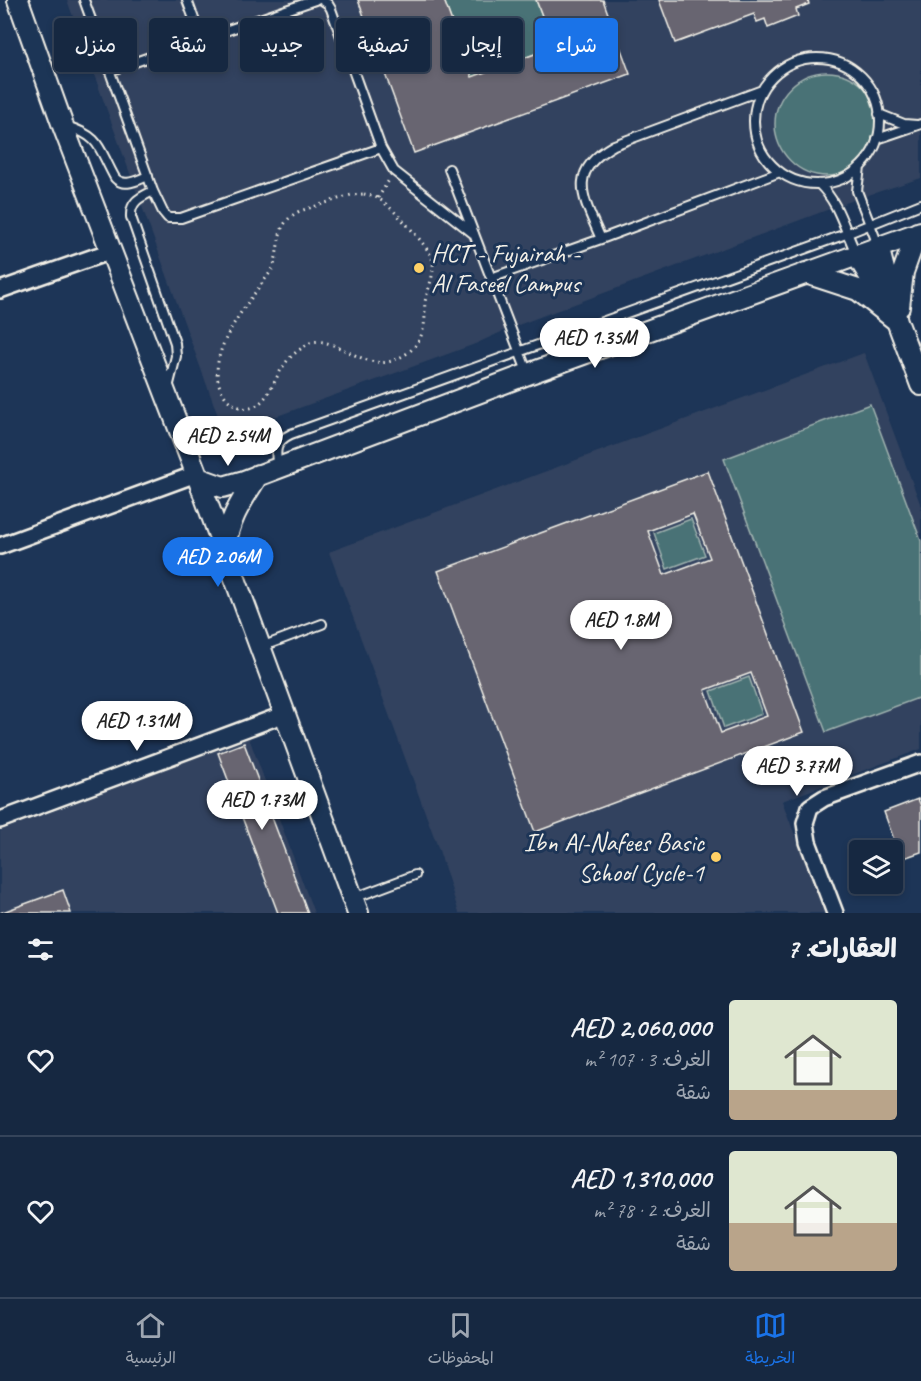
<!DOCTYPE html>
<html lang="ar">
<head>
<meta charset="utf-8">
<style>
  body { margin:0; font-family:Caveat,"Playpen Sans Arabic",sans-serif; background:#23344c; color:#f1f3f6; direction:rtl; height:100vh; display:flex; flex-direction:column; font-size:22px; white-space:nowrap }
  * { box-sizing:border-box; margin:0 }
  p { font-size:20px; color:#9ea6b1 }
  .icon { flex:none; width:33px; height:33px; fill:none; stroke:currentColor; stroke-width:2; stroke-linecap:round; stroke-linejoin:round }
  .map { position:relative; height:913px; overflow:hidden; direction:ltr }
  .panel { display:flex; flex-direction:column; background:#162841; flex:1 }
  .panel>* { flex:none }
  .top-card { position:absolute; left:18px; top:18px; width:600px; height:54px; direction:rtl; display:flex; gap:12px }
  .buttons { position:absolute; left:849px; top:840px; display:grid; gap:12px }
  .buttons a { display:grid; place-items:center; width:54px; height:54px; border-radius:6px; background:#162841; box-shadow:0 3px 9px #0003,0 0 0 2px #35445a; font-size:30px }
  .price { position:absolute; translate:-50% -51px; padding:0 14px; border-radius:21px; background:#fff; color:#222; font-size:20px; line-height:39px; filter:drop-shadow(0 2px 3px #0008) }
  .price::after { content:''; position:absolute; left:50%; top:36px; width:18px; height:14px; margin-left:-9px; background:inherit; clip-path:polygon(0 0,100% 0,50% 100%) }
  .price.current { background:#1a73e8; color:#fff }
  ul { padding:0; list-style:none }
  li { display:flex; align-items:center; gap:18px; height:150px; padding:0 24px }
  li+li { border-top:2px solid #35445a }
  li span { display:grid; place-items:center; flex:none; width:168px; height:120px; border-radius:6px; color:#555 }
  li>.icon { margin-inline-start:auto }
  span .icon { width:72px; height:72px; fill:#fffc; stroke-width:1 }
  li b { font-size:26px }
  h2 { display:flex; justify-content:space-between; align-items:center; height:72px; padding:0 24px; font-size:26px }
  .chip { padding:0 21px; border-radius:6px; background:#162841; box-shadow:0 3px 9px #0003,0 0 0 2px #35445a; font-size:21px; line-height:54px }
  .chip.current { background:#1a73e8; color:#fff }
  .tabs { display:flex; justify-content:space-around; align-items:center; height:84px; border-top:2px solid #35445a; background:#162841; font-size:16px; color:#9ea6b1 }
  .tabs a { display:grid; justify-items:center; gap:3px }
  .tabs .current { color:#1a73e8 }
  .map>svg:first-child { display:block }
  .built { fill:#33435f }
  .green { fill:#4a7276; stroke:#9fb2af; stroke-width:1.5 }
  .building { fill:#676571; stroke:#f4f1e8; stroke-width:1.5; fill-rule:evenodd }
  .lines { fill:none; stroke-linecap:round; stroke-linejoin:round }
  .service-casing { stroke:#f4f1e8; stroke-width:12 }
  .minor-casing { stroke:#f4f1e8; stroke-width:20 }
  .tertiary-casing { stroke:#f4f1e8; stroke-width:24 }
  .path { stroke:#f4f1e8; stroke-width:3; stroke-dasharray:1.5 4.5; stroke-linecap:butt }
  .service { stroke:#1d3557; stroke-width:8 }
  .minor { stroke:#1d3557; stroke-width:15 }
  .tertiary { stroke:#1d3557; stroke-width:20 }
  .poi-dot { fill:#ffd166; stroke:#1d3557; stroke-width:2 }
  .labels { text-anchor:middle; dominant-baseline:central; stroke-width:6; stroke-linejoin:round; paint-order:stroke }
  .poi-label { font-size:26px; fill:#f4f1e8; stroke:#1d3557; text-anchor:start }
</style>
</head>
<body>
<div class="map">
<svg width="921" height="913" viewBox="0 0 921 913">
  <rect width="100%" height="100%" fill="#1d3557"/>
  <filter id="ink" filterUnits="userSpaceOnUse"><feTurbulence type="fractalNoise" baseFrequency=".0167" numOctaves="2"/><feDisplacementMap in="SourceGraphic" scale="12" xChannelSelector="R" yChannelSelector="G"/><feConvolveMatrix kernelMatrix="1 2 1 2 8 2 1 2 1" color-interpolation-filters="sRGB"/></filter>
  <g filter="url(#ink)">
    <path class="built" d="M67,0H921V178L859,198L510,328L475,344L225,435Z
      M864,353L921,506V749L782,801L824,913H459L439,850L329,552Z
      M249,738L314,913H0V831Z"/>
    <path class="green" d="M444,0H536L554,47L472,77Z
      M775 124a52 52 0 1 1 104 0a52 52 0 1 1-104 0Z
      M870,404L921,541V697L826,732L724,459Z
      M691,519L705,555L667,569L654,533Z
      M749,677L762,714L724,728L711,691Z"/>
    <path class="building" d="M358,0H444L472,77L554,47L536,0H603L630,74L414,153Z
      M659,0H808L809,4L796,9L798,16L768,28L765,19L757,22L754,14L675,43Z
      M708,471L804,732L535,832L438,571ZM693,514L710,558L664,575L648,531ZM751,673L767,716L721,733L705,690Z
      M244,743L308,913H278L218,753Z
      M918,799L921,806V852L901,859L884,812Z
      M63,890L71,913H0Z"/>
    <g class="lines">
      <g class="service-casing">
        <path id="service" d="M84,0L153,191L163,212L168,218H181L381,148
          M187,0L201,38
          M322,0L328,4L331,9L381,148L394,171L474,234
          M754 121a63 63 0 1 1 126 0a63 63 0 1 1-126 0Z
          M109,71L315,0
          M879,114L904,124L917,125
          M66,126C102,137 98,148 115,178C124,188 137,180 148,176
          M877,139L921,124
          M860,167L857,191L878,245
          M449,169L528,374
          M819,184C839,203 844,229 856,253
          M153,191C141,197 130,201 131,217L175,343L176,356L168,388
          M601,239C583,197 566,172 614,145L762,90
          M491,278L601,239L780,172
          M278,468C275,452 274,442 291,434L846,234L921,204
          M261,647L322,624
          M354,898L415,875"/>
      </g>
      <g class="minor-casing">
        <path id="minor" d="M0,290L111,251
          M0,546L196,474
          M0,820L285,714
          M835,913L808,842L805,823L810,807L824,798L921,763"/>
      </g>
      <g class="tertiary-casing">
        <path id="tertiary" d="M18,0L63,126L198,478L358,913
          M878,246L897,321L921,385
          M856,254L887,304
          M806,273L858,290L897,321
          M899,307L903,272L917,233
          M198,478L223,487L244,481L528,374L921,232
          M224,551C229,518 241,502 258,475"/>
      </g>
      <path class="path" d="M364,194C368,195 374,196 377,198C389,203 428,246 432,258C436,271 429,285 426,298C424,303 425,310 425,316C424,338 415,352 394,360C365,373 330,331 308,344C300,349 290,356 285,364C274,378 270,400 253,407C244,411 235,406 228,400C193,361 252,300 273,268C281,246 274,223 300,211L351,195Z
        M378,198L389,180"/>
      <use href="#service" class="service"/>
      <use href="#minor" class="minor"/>
      <use href="#tertiary" class="tertiary"/>
    </g>
  </g>
  <g class="poi-dot">
    <circle cx="419" cy="268" r="6"/>
    <circle cx="716" cy="857" r="6"/>
  </g>
  <g class="labels">
    <g class="poi-label">
      <text x="431" y="253">HCT - Fujairah -<tspan x="431" dy="30">Al Faseel Campus</tspan></text>
      <text x="704" y="842" text-anchor="end">Ibn Al-Nafees Basic<tspan x="704" dy="30">School Cycle-1</tspan></text>
    </g>
  </g>
</svg>
<div class="buttons">
<a><svg class="icon" aria-label="layers" viewBox="0 0 24 24"><path d="M12 4l9 5-9 5-9-5zM3 14l9 5 9-5"/></svg></a>
</div>
<b class="price" style="left:595px;top:369px">AED 1.35M</b>
<b class="price" style="left:228px;top:467px">AED 2.54M</b>
<b class="price current" style="left:218px;top:588px">AED 2.06M</b>
<b class="price" style="left:621px;top:651px">AED 1.8M</b>
<b class="price" style="left:137px;top:752px">AED 1.31M</b>
<b class="price" style="left:797px;top:797px">AED 3.77M</b>
<b class="price" style="left:262px;top:831px">AED 1.73M</b>
<div class="top-card">
<a class="chip current">شراء</a>
<a class="chip">إيجار</a>
<a class="chip">تصفية</a>
<a class="chip">جديد</a>
<a class="chip">شقة</a>
<a class="chip">منزل</a>
</div>
</div>
<section class="panel">
<h2>العقارات: 7<svg class="icon" aria-label="filters" viewBox="0 0 24 24"><path d="M4 7h16M4 17h16"/><circle cx="9" cy="7" r="2"/><circle cx="15" cy="17" r="2"/></svg></h2>
<ul>
<li><span style="background:linear-gradient(#dfe7d0 75%,#b9a48a 0)"><svg class="icon" aria-label="home" viewBox="0 0 24 24"><path d="M3 11l9-7 9 7M6 9v11h12V9"/></svg></span><div><b>AED 2,060,000</b><p>الغرف: 3 · 107 m²</p><p>شقة</p></div><svg class="icon" aria-label="heart" viewBox="0 0 24 24"><path d="M12 20l-8-8c-3-5 5-10 8-4 3-6 11-1 8 4z"/></svg></li>
<li><span style="background:linear-gradient(#dfe7d0 60%,#b9a48a 0)"><svg class="icon" aria-label="home" viewBox="0 0 24 24"><path d="M3 11l9-7 9 7M6 9v11h12V9"/></svg></span><div><b>AED 1,310,000</b><p>الغرف: 2 · 78 m²</p><p>شقة</p></div><svg class="icon" aria-label="heart" viewBox="0 0 24 24"><path d="M12 20l-8-8c-3-5 5-10 8-4 3-6 11-1 8 4z"/></svg></li>
</ul>
</section>
<nav class="tabs">
<a class="current"><svg class="icon" aria-label="map" viewBox="0 0 24 24"><path d="M3 6l6-2 6 2 6-2v14l-6 2-6-2-6 2zM9 4v14M15 6v14"/></svg>الخريطة</a>
<a><svg class="icon" aria-label="saved" viewBox="0 0 24 24"><path d="M7 4h10v16l-5-4-5 4z"/></svg>المحفوظات</a>
<a><svg class="icon" aria-label="home" viewBox="0 0 24 24"><path d="M3 11l9-7 9 7M6 9v11h12V9"/></svg>الرئيسية</a>
</nav>
</body>
</html>
